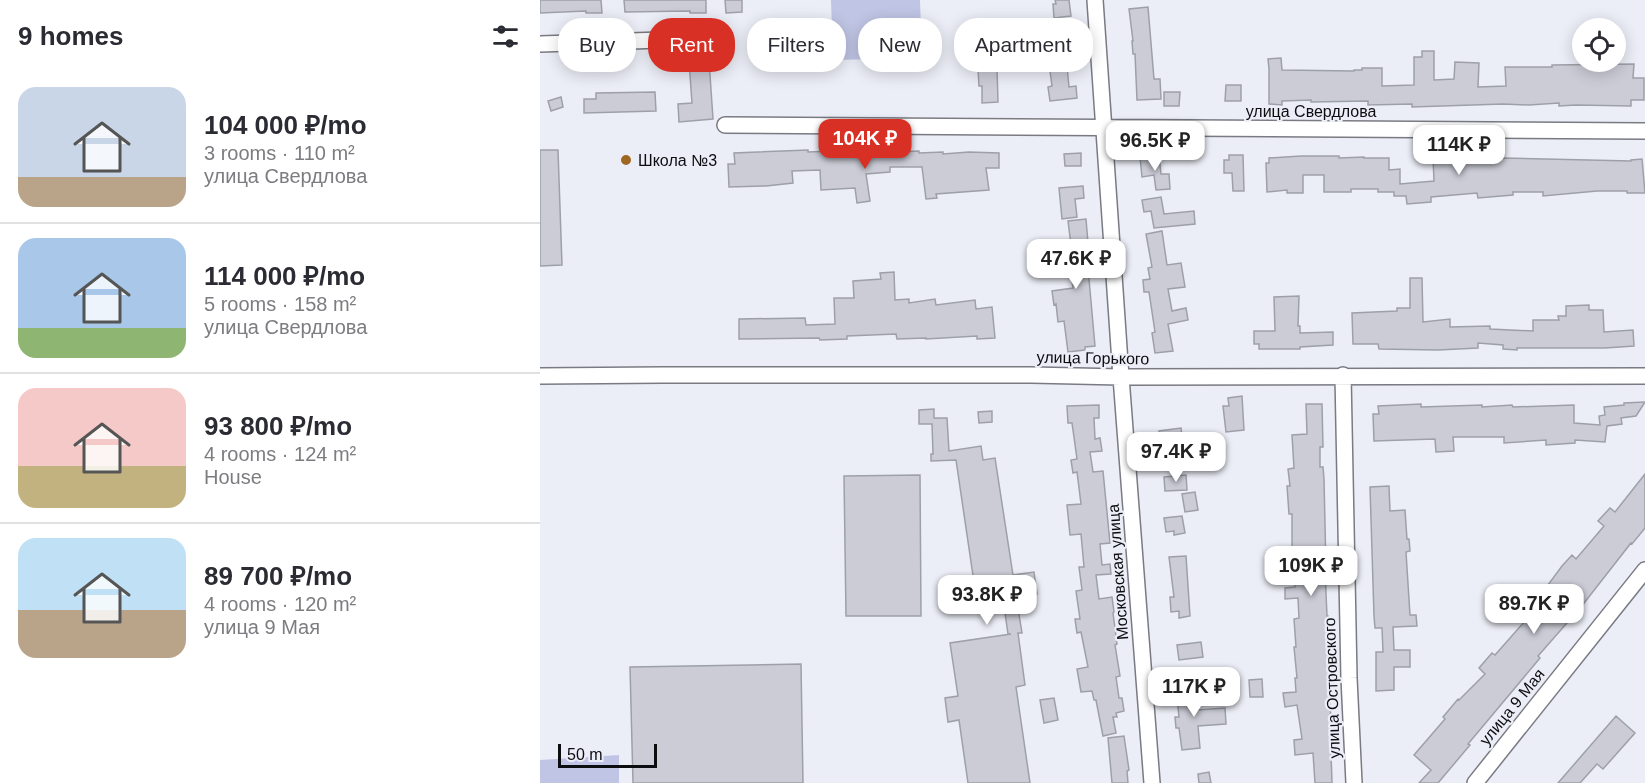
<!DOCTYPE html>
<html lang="en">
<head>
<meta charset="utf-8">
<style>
  body { margin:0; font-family:Arial,sans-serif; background:#f7f7f7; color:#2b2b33; height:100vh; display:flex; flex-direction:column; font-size:22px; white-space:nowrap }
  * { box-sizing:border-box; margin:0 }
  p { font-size:20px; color:#7c7c81 }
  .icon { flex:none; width:33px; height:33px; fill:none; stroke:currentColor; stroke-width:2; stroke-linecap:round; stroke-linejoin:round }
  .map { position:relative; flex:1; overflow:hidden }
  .details { display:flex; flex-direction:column; background:#fff; width:540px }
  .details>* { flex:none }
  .banner { position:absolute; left:18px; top:18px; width:570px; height:54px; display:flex; gap:12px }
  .controls { position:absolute; left:1032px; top:18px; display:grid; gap:12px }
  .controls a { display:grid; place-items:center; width:54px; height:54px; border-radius:50%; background:#fff; box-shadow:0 3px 15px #0003; font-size:30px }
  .scale { position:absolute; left:18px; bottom:15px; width:99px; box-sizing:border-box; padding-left:6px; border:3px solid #0c0d10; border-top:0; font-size:16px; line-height:21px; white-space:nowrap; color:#0c0d10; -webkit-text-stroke:4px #eceef7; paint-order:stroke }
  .price { position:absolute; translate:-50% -51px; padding:0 14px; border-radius:12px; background:#fff; color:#222; font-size:20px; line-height:39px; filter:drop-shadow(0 2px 3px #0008) }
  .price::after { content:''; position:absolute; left:50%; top:36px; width:18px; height:14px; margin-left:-9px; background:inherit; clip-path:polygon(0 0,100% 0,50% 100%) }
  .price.selected { background:#d93025; color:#fff }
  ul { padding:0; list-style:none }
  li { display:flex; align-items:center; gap:18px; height:150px; padding:0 18px }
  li+li { border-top:2px solid #e1e1e2 }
  li span { display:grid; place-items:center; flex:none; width:168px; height:120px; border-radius:18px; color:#555 }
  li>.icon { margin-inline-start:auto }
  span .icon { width:72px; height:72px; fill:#fffc; stroke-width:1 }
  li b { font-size:26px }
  h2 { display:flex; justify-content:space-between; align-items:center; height:72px; padding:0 18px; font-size:26px }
  .pill { padding:0 21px; border-radius:24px; background:#fff; box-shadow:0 3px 15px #0003; font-size:21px; line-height:54px }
  .pill.selected { background:#d93025; color:#fff }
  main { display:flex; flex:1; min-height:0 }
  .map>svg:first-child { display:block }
  .green { fill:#c0c5e5 }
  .building { fill:#cbccd6; stroke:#9ea0a8; stroke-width:1.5 }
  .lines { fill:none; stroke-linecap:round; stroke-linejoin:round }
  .minor-casing { stroke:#797a82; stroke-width:18 }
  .minor { stroke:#fff; stroke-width:15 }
  .poi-dot { fill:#9e6822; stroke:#eceef7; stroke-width:2 }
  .labels { text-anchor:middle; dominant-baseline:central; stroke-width:4.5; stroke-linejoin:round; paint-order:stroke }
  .street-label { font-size:16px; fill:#0c0d10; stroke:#eceef7 }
  .poi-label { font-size:16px; fill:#0c0d10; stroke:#eceef7; text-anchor:start }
</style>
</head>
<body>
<main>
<section class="details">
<h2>9 homes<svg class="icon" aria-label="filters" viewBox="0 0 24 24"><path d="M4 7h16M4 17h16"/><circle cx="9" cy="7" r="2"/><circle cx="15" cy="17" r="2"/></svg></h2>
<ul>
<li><span style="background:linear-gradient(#c9d6e8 75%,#b9a48a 0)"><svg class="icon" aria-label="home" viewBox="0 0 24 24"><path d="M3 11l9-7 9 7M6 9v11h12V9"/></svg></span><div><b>104 000 ₽/mo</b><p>3 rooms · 110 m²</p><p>улица Свердлова</p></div></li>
<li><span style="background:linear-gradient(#a9c7e8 75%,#8fb573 0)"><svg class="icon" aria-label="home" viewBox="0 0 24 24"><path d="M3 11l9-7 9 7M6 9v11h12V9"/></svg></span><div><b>114 000 ₽/mo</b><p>5 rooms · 158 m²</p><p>улица Свердлова</p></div></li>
<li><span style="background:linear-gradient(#f6c9c9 65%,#c2b280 0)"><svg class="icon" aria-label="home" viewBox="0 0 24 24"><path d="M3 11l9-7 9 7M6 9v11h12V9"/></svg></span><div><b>93 800 ₽/mo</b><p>4 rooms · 124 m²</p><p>House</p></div></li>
<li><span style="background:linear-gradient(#bfe0f5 60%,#b9a48a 0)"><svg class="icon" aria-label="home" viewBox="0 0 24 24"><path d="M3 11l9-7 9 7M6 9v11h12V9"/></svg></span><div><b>89 700 ₽/mo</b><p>4 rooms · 120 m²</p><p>улица 9 Мая</p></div></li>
</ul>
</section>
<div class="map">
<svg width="1105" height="783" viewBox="0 0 1105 783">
  <rect width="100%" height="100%" fill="#eceef7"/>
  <path class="green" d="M291,0H380L382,58L293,60Z
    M79,755V783H0V760Z"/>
  <path class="building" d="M0,0H61L62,13H46V11L0,13Z
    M84,0H166V13H150V11L85,12Z
    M185,0H202V12L186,13Z
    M515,0H529L531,16L514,18L513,4H516Z
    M608,7L614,79H620L621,99L597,100L595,54H593L592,41H593L589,9Z
    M533,37L535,51H531V55L526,56L529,87L536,86L537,98L510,101L508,87L512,86L508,56H502L501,41Z
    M882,51H894V80L914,79L915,62L939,63L938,87L966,86L965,67H1012V65L1094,64L1093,78H1104V100H1091V106L1036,105L1019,106V103L989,105L963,104L872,107V104L828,105V101L771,102V100L742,101V105L729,104V69L728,59L741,58L742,70L814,71V70H822V68H842V86L874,85V57H882Z
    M169,60L173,119L139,122L138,104L152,103L149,61Z
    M457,68L458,102L442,103V86H439L438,69Z
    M686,85H701V101H685Z
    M115,92L116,111L44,113V99H56V93Z
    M624,92H640L639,106H624Z
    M21,97L23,107L11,111L8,101Z
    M0,150H18L22,265L0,266Z
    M268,150V152L294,151V155L323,152V153L379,151V153L403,152V154L429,152L459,153V168H446L449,190L396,194L397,198L386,199L382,167H350V172L326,174L330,201L317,203L315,188L281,190L280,170L252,171L253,183L226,186L189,187L188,164H195L194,153Z
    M541,153V166H525L524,154Z
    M619,155L621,174H629L630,189L616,190L614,175L602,177L600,157Z
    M689,155H703L704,191H693L692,173H684V160H689Z
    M761,156H799V158L824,157V158H849V170L860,169V184L894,181L893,158L906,157V159L933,157V160L962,158L1091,161V160L1102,159L1105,193H1087V191H1057L1003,196V192H973V195L938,198L937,193L891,197V202L867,204L866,196H854V192H838V189H811V192H784V175H763V193H747V190L727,192L726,163H729V158Z
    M543,186L544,198L535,199L537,217L522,219L519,188Z
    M621,197L624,214L654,211L655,224L614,228L611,211L604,212L602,200Z
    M546,219L550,267L548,268L555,346L545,347V350L528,352L524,321L518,322L516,304L514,305L512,291L533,288L530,268L513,271L510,256L532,253L528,221Z
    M622,231L627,265L641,263L645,287L628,289L632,311L646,308L648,320L628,324L633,351L615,353L612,333L615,332L609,292H604L603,280L610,279L608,268L612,267L606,234Z
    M354,272L355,300L369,299V303L395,299L396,305L435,300L436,309L452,307L455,338L437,339V336L386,339V338L357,339L356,334L307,336V339L280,340L279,338L199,339V319L265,318L266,325L295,324L294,298H314L313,281L341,279L340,273Z
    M870,278H882L883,322L910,319V327L950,326V329L993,331V320H1019L1018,316H1026V306L1049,305V310H1063L1064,332L1093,330L1094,346L1065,348H977V350L963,349V345L938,343V348L898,350L839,349L838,344H813L812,313L834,312L857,311V308H870Z
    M759,296L758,326H760V333L793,332V345L760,347V349H719V344H714V331H735L734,297Z
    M702,396L704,430L686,432L683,406H689L688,398Z
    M1105,402L1096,416L1081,418L1082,424L1067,426L1065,442L1035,440V443L1006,445V440L964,443V437H913L914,451L896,452L895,439L834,441L833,414H839L838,406L881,404V407L942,405V407L972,405L973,407L1034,405V423L1060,425L1059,416L1065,415L1064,407L1084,405V403Z
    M766,404H782L783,447H780V467H783L784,479L786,570H785L787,616H788L789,628H787L791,693H789L791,718H790L791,753L792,783H775L773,753L755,755L754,740L762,739L757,705L745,707L743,693L756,692L755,678H757L754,647H756L754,619L759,618L758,598L745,599V588L755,587L752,554V514H749L747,486H750L748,469L754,468L752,435L767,434Z
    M559,405V418H554L555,439L560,438L562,451L550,452L553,472L563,471L570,543L560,544L562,565L570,564L571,574L556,575L559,599L572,597L574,612L573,613L577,644L575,645L580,676L576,677L579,698H582L584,711L576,713L577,717H573L576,733L563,736L556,700H554L552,691L541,692L537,669L548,667L541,632L537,633L535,619H540L536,591L542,590L539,567H544L541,534L530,535L527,505L541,504L537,472L533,473L531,460L537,459L532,423H528L527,406Z
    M394,409V418H407L409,451L441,446L443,460L455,458L473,575L494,572L497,594L476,596L482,633H478L485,685L476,687L490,783H428L419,720L408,722L405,698L418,696L410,643L471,634H468L462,592L436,596L416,460L391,461V454H393L392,424H379V410Z
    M452,411V422L439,423L438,412Z
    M641,428L642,436L654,434L656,445L650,446V450L621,453L619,431Z
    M1105,474V528L1092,544L1091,543L1041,607L998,656L1000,658L928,744L930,745L898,783H879L891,770L874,755L905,719L903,717L918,699L919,700L945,674L939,668L952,653L955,655L1000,604L996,601L1022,566L1032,555L1036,559L1064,526L1058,521L1070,508L1075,512Z
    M380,475L381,616H306L304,476Z
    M646,475L647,490L625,491L624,477Z
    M849,486L850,511L865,510L867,539H869L870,551L866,552L870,615H876L877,626L853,627L854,650H870V667H854V690L836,691V652H843L842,628H835L834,616L830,487Z
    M655,492L658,510L645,512L642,494Z
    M642,516L645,533L634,535V531L626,532L624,518Z
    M646,556L650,616L639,618V611L631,612L630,597H634L629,557Z
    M661,642L663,657L639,660L637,645Z
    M261,664L263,783H93L90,667Z
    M722,679L723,697H710L709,680Z
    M655,687L657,710L685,708L686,724L658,726L660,748L642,750L639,728H636L635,717H639L636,689Z
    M514,698L518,720L504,723L500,700Z
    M1076,716L1095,733L1063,769L1057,764L1040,783H1018Z
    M584,736L589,770L587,771L588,783H572L568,738Z
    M669,772L671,783H659L658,774Z"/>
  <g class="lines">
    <g class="minor-casing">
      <path id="minor" d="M555,0L581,377L612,783
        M0,44L182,38
        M185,125C491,128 798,129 1105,131
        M803,375L809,678L814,783
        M0,376L123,375H491L581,377L1105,376
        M935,783L1105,570"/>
    </g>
    <use href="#minor" class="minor"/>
  </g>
  <circle class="poi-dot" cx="86" cy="160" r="6"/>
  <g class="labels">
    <g class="street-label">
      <text x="771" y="111">улица Свердлова</text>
      <text transform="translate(553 358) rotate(1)">улица Горького</text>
      <text transform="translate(578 572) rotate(-94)">Московская улица</text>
      <text transform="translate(792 688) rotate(-92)">улица Островского</text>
      <text transform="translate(972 707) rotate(-51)">улица 9 Мая</text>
    </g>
    <g class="poi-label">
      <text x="98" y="160">Школа №3</text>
    </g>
  </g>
</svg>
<div class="controls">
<a><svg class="icon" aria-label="locate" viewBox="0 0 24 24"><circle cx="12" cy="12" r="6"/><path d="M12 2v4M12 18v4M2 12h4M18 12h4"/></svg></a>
</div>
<div class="scale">50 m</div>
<b class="price selected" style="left:325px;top:170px">104K ₽</b>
<b class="price" style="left:615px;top:172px">96.5K ₽</b>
<b class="price" style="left:919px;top:176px">114K ₽</b>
<b class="price" style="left:536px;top:290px">47.6K ₽</b>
<b class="price" style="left:636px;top:483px">97.4K ₽</b>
<b class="price" style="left:771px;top:597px">109K ₽</b>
<b class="price" style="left:447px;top:626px">93.8K ₽</b>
<b class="price" style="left:994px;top:635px">89.7K ₽</b>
<b class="price" style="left:654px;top:718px">117K ₽</b>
<div class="banner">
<a class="pill">Buy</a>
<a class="pill selected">Rent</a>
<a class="pill">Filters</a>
<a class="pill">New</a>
<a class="pill">Apartment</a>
</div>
</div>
</main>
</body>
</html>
